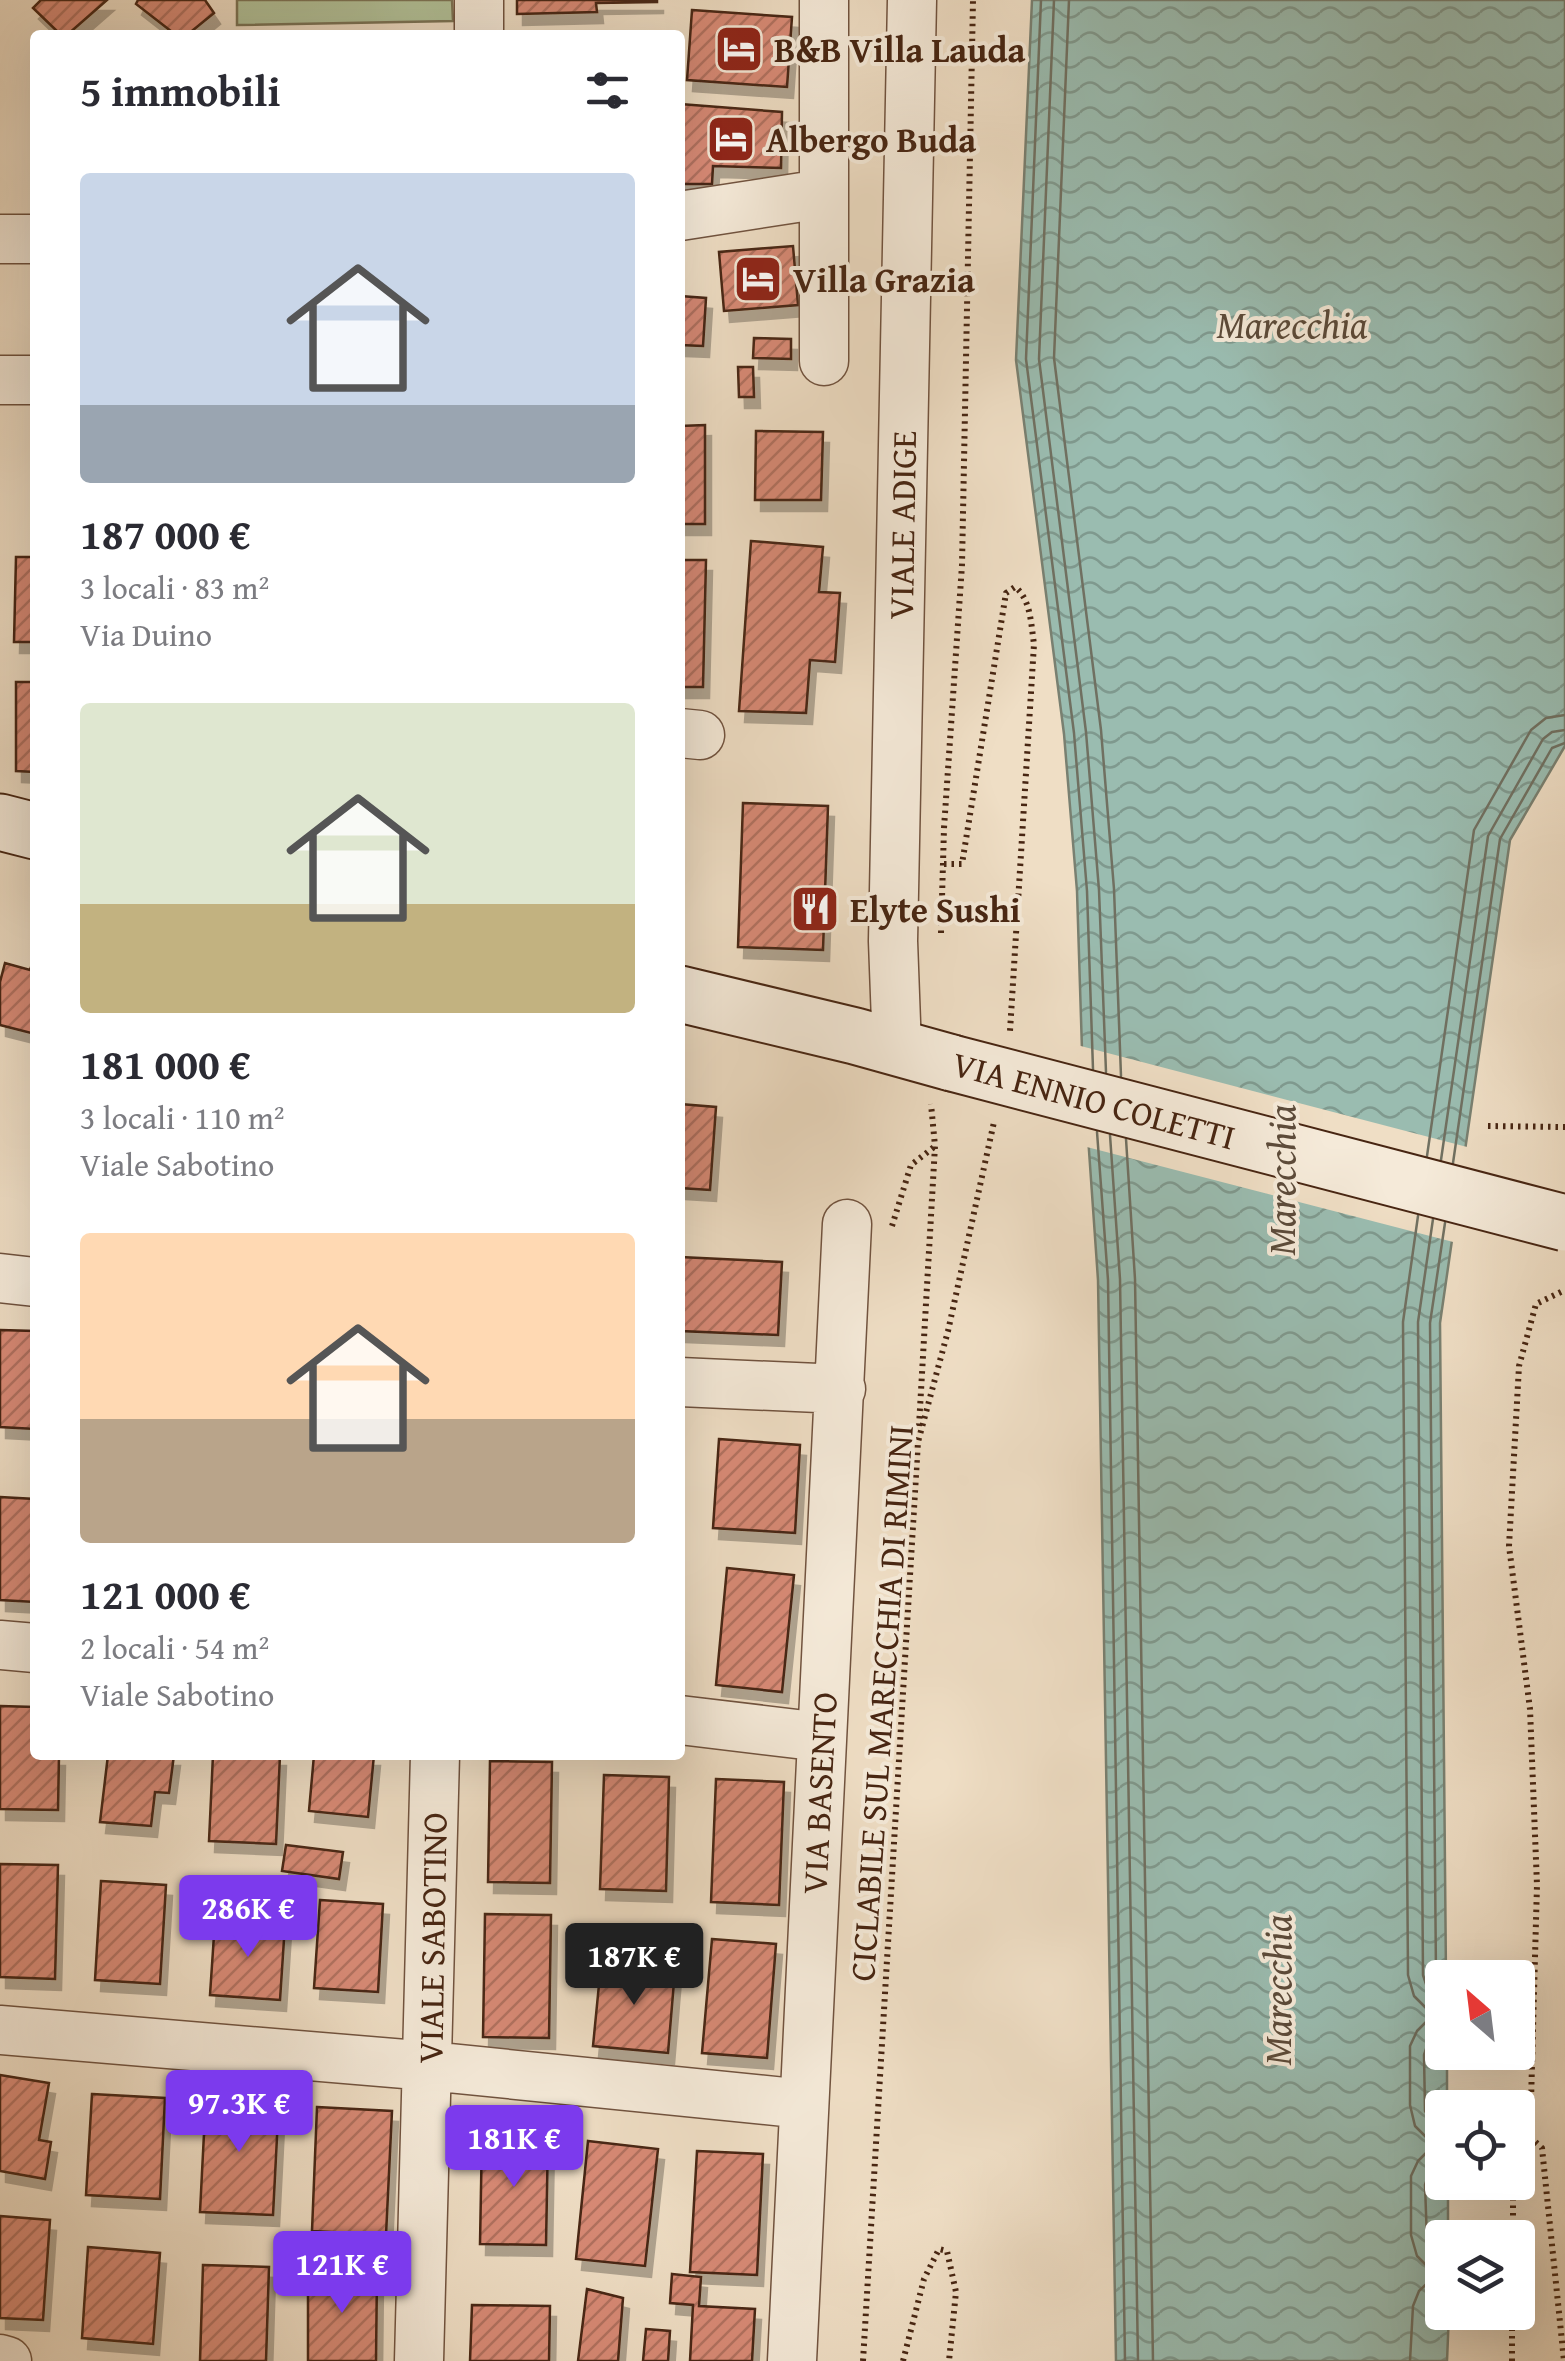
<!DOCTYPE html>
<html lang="it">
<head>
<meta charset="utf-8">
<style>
  body { margin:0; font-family:"Gentium Book Plus",serif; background:#f2f2f3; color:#2b2b33; height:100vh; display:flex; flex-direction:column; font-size:38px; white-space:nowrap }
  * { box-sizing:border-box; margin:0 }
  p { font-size:32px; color:#7c7c81 }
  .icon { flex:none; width:55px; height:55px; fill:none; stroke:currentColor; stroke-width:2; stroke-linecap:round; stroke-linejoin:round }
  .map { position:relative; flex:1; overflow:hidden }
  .sheet { position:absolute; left:30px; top:30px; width:655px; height:1730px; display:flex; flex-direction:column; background:#fff; border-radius:10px; box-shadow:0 10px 40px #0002 }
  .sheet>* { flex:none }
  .needle { width:65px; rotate:332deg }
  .buttons { position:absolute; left:1425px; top:1960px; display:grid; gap:20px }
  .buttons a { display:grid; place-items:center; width:110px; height:110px; border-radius:10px; background:#fff; box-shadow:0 10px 40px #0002; font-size:50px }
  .price { position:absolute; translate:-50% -85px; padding:0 22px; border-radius:10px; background:#7c3aed; color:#fff; font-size:32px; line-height:65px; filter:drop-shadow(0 2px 5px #0008) }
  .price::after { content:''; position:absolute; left:50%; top:60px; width:30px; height:22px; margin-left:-15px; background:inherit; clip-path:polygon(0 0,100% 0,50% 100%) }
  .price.current { background:#222; color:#fff }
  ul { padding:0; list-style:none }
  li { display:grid; align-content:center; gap:20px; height:530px; padding:0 50px }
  li span { display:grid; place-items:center; height:310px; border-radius:10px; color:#555 }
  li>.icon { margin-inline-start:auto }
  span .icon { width:180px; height:180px; fill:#fffc; stroke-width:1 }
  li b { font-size:42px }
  h2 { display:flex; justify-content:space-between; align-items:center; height:120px; padding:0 50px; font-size:42px }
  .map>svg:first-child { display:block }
  .park { fill:#b2c29a; stroke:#7c7456; stroke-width:2.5 }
  .water { fill:url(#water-waves); stroke:#798071; stroke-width:2.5 }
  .pier { fill:#efdec5 }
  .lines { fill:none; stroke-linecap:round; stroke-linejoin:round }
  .shore { stroke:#707061; stroke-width:2.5 }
  .building { fill:url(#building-hatch); stroke:#472512; stroke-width:2.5; filter:url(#shadow) }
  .street-casing { stroke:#71533f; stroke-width:51 }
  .secondary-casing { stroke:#472512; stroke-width:59 }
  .path { stroke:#472512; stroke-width:6; stroke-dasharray:2.5 5; stroke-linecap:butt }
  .street { stroke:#f5ead9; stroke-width:48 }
  .secondary { stroke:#f5ead9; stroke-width:55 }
  .secondary-bridge-casing { stroke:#472512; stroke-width:59; stroke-linecap:butt }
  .secondary-bridge { stroke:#f5ead9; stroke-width:55 }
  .labels { text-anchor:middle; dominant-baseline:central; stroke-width:8; stroke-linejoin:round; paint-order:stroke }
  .poi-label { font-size:35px; font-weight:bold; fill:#472512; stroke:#f5ead9; text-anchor:start }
  .street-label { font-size:35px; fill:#472512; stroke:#f5ead9 }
  .water-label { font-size:38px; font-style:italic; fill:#5c4b3a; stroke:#f5ead9 }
</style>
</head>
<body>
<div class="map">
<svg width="1565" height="2361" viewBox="0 0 1565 2361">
  <defs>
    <pattern id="water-waves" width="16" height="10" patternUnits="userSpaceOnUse" patternTransform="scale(2.5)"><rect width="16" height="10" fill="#9abcb0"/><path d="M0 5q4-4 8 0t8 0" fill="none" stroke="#7f998e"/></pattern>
    <pattern id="building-hatch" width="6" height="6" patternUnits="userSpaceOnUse" patternTransform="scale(2.5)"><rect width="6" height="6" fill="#d88a76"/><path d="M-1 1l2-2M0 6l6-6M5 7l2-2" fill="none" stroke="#b1715f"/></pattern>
    <filter id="shadow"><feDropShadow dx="6" dy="11" stdDeviation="0" flood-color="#0004"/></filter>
  </defs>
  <rect width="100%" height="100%" fill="#efdec5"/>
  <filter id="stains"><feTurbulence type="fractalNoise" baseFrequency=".002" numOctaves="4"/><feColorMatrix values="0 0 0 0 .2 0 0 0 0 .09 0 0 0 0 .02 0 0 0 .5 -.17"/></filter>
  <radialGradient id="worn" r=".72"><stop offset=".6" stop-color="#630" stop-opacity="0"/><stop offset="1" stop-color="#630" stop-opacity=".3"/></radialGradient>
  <path class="park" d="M237,0H452L453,21L237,25Z"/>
  <path class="water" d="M1032,0H1565V746L1510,840L1440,1323L1446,1977L1442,1978V2052L1447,2053V2107L1442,2108V2182L1448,2183V2237L1442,2238V2312L1449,2313L1447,2361H1116L1098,1280L1082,1050L1077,891L1064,734L1016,360Z"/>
  <path class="pier" d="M1077,1045L1471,1148L1457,1243L1083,1146Z"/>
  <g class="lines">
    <path class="shore" d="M1041,0L1026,359L1074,733L1087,891L1093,1069
      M1054,0L1039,359L1086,732L1099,890L1106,1072
      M1069,0L1054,358L1101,730L1114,889L1121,1076
      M1097,1132L1108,1280L1125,2361
      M1110,1135L1120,1279L1138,2361
      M1126,1139L1135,1279L1153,2361
      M1427,1156L1474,830L1531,730L1546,718L1565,715
      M1441,1160L1488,836L1543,739L1552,732L1565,730
      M1453,1163L1500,839L1552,748L1565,743
      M1433,1219L1418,1322L1423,1975L1428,1990L1442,1999
      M1442,1986L1436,1975L1430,1323L1445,1223
      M1442,2031L1429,2040L1424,2055L1425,2111L1431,2122L1442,2129
      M1442,2161L1430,2170L1425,2185L1427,2241L1432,2252L1442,2259
      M1410,2361L1413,2306L1419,2291L1436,2275L1417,2256L1411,2235V2176L1418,2161L1434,2145L1415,2126L1410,2105V2046L1417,2031L1433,2015L1414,1996L1408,1975L1403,1322L1418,1216"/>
  </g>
  <path class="building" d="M41,0H107L67,35H61L33,8Z
    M138,0H205L214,13L187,35H176L136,4Z
    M517,0H657V2L596,3L597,12L517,14Z
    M692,10L792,17L787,87L687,80Z
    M680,104L782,112L781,168L713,166L712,184H680Z
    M793,246L798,305L724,311L719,252Z
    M680,296L706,298L703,346L680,345Z
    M754,338L791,339V359L753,358Z
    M738,367H753L754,397H739Z
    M705,425V524H680V426Z
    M756,431L823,432L821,500H755Z
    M751,541L823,547L819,592L840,593L835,662L810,660L806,713L739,711Z
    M16,557H35V642H14Z
    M680,560H706L703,687H680Z
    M16,682H35V772L16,771Z
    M743,803L828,806L823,950L738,947Z
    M35,956V1034L0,1025V982L5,963L30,970Z
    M680,1104L716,1107L710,1190L680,1188Z
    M680,1257L782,1262L778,1335L680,1331Z
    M0,1330L35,1331V1429L0,1427Z
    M719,1439L800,1445L795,1533L713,1528Z
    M0,1497L35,1499V1602L0,1600Z
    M727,1568L794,1575L782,1692L716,1685Z
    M0,1706L35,1707V1755H59L58,1810L0,1809Z
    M108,1755H174L169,1793L155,1792L151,1826L100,1822Z
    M213,1755H280L276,1844L209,1841Z
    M314,1755H374L368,1817L309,1811Z
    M490,1761L552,1762L550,1883L488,1882Z
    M604,1775L669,1777L666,1891L600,1889Z
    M716,1779L784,1782L779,1905L711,1902Z
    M286,1845L343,1852L339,1879L282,1871Z
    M0,1864L58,1865L55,1979L0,1977Z
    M101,1881L166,1885L160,1984L95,1980Z
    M320,1900L383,1904L378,1992L314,1988Z
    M485,1914L551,1915L549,2038L483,2037Z
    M215,1920L285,1924L280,2000L210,1995Z
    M712,1939L776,1944L767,2058L702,2053Z
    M601,1964L675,1970L668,2053L593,2046Z
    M0,2075L49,2083L39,2140L51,2142L45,2179L0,2171Z
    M92,2094L165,2098L160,2199L86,2195Z
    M206,2094L279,2098L273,2215L200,2212Z
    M317,2107L392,2111L386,2235L312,2231Z
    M482,2134L548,2135L546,2245L480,2244Z
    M588,2141L658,2149L645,2266L576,2259Z
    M697,2151L763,2154L757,2275L690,2272Z
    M0,2216L50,2220L43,2320L0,2318Z
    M88,2247L160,2253L153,2344L82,2338Z
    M203,2265L269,2267L266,2361H200Z
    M308,2271L377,2272L376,2361H308Z
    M672,2274L701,2277L699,2306L755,2309L752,2361H690L693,2305L670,2303Z
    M587,2289L623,2298L618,2361H578Z
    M472,2305L550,2306L549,2361H470Z
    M646,2329L670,2331L668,2361H643Z"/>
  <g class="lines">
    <g class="street-casing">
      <path id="street" d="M824,0V361
        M479,35V0
        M680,216L822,194
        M0,239H35
        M0,380H35
        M680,733L700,735
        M897,1049L893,941L912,0
        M0,1278L35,1282
        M680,1382L841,1389
        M0,1645L35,1648
        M680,1720L822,1737
        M0,2030L429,2066L804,2104
        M0,2359L7,2361
        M419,2361L435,1755
        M792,2361L847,1224"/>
    </g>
    <g class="secondary-casing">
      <path id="secondary" d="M0,822L35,831
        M680,994L855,1036L952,1063"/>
    </g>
    <path class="path" d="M944,864H962L1006,593L1015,587C1031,599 1031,625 1034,644L1010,1031
      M941,933L944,828L962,565L973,0
      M1488,1126L1565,1127
      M892,1226L911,1165L934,1147
      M919,1426L935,1146L931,1104
      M1530,2137L1537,1885L1530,1709L1509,1546L1519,1366L1536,1304L1565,1290
      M1530,2137L1542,2148L1564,2361
      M1518,2150L1530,2137
      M1513,2238V2182
      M863,2361L918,1442L948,1331L994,1122
      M903,2361L924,2279L939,2249L947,2251L956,2292L949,2361
      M1512,2361V2312"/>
    <use href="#street" class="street"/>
    <use href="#secondary" class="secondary"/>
    <g class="secondary-bridge-casing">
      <path id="secondary-bridge" d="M952,1063L1565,1223"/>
    </g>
    <use href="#secondary-bridge" class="secondary-bridge"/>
  </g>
  <defs>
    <g id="hotel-square" transform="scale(2.5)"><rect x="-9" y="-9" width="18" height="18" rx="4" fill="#8f2418" stroke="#f5ead9"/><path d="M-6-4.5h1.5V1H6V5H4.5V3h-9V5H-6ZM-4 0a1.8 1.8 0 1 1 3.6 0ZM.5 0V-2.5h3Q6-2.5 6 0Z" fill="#fff"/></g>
    <g id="restaurant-square" transform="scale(2.5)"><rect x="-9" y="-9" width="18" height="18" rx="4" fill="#8f2418" stroke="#f5ead9"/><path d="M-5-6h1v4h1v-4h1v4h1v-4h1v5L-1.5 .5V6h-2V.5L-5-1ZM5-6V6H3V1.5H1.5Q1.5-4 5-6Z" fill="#fff"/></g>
  </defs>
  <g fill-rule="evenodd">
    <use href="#hotel-square" x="739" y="49"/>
    <use href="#hotel-square" x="731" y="139"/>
    <use href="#hotel-square" x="758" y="279"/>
    <use href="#restaurant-square" x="815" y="909"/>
  </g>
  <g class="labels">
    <g class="poi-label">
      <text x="774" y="49">B&amp;B Villa Lauda</text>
      <text x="766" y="139">Albergo Buda</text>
      <text x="793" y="279">Villa Grazia</text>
      <text x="850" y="909">Elyte Sushi</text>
    </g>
    <g class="street-label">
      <text transform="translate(902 525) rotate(-89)">VIALE ADIGE</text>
      <text transform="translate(1094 1100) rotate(15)">VIA ENNIO COLETTI</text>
      <text transform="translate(881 1703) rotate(-86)">CICLABILE SUL MARECCHIA DI RIMINI</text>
      <text transform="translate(819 1793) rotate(-87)">VIA BASENTO</text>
      <text transform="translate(432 1938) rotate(-89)">VIALE SABOTINO</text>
    </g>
    <g class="water-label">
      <text x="1292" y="324">Marecchia</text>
      <text transform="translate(1281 1180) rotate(-90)">Marecchia</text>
      <text transform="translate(1277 1990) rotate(-90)">Marecchia</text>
    </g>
  </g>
  <rect width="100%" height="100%" filter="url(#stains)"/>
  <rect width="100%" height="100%" fill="url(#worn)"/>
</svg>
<div class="buttons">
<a><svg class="needle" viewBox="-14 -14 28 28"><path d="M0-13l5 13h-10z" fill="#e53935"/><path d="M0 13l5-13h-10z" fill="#7c7c81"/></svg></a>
<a><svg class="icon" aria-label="locate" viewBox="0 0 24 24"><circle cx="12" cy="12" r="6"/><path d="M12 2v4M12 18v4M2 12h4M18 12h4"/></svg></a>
<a><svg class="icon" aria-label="layers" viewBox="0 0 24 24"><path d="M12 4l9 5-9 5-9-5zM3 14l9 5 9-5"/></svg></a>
</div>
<b class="price" style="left:248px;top:1960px">286K €</b>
<b class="price current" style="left:634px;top:2008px">187K €</b>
<b class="price" style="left:239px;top:2155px">97.3K €</b>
<b class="price" style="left:514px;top:2190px">181K €</b>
<b class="price" style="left:342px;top:2316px">121K €</b>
<section class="sheet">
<h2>5 immobili<svg class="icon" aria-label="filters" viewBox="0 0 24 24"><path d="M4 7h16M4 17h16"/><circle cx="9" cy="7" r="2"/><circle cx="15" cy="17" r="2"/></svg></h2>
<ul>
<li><span style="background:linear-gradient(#c9d6e8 75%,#9aa5b1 0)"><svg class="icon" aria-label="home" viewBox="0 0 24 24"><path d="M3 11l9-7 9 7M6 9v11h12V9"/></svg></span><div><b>187 000 €</b><p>3 locali · 83 m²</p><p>Via Duino</p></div></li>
<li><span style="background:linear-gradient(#dfe7d0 65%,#c2b280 0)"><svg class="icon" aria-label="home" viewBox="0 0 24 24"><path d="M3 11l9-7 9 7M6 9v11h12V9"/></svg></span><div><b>181 000 €</b><p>3 locali · 110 m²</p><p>Viale Sabotino</p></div></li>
<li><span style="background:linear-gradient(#ffd9b3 60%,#b9a48a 0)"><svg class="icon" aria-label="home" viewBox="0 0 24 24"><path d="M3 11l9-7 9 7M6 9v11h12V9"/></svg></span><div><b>121 000 €</b><p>2 locali · 54 m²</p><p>Viale Sabotino</p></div></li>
</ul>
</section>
</div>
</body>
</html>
